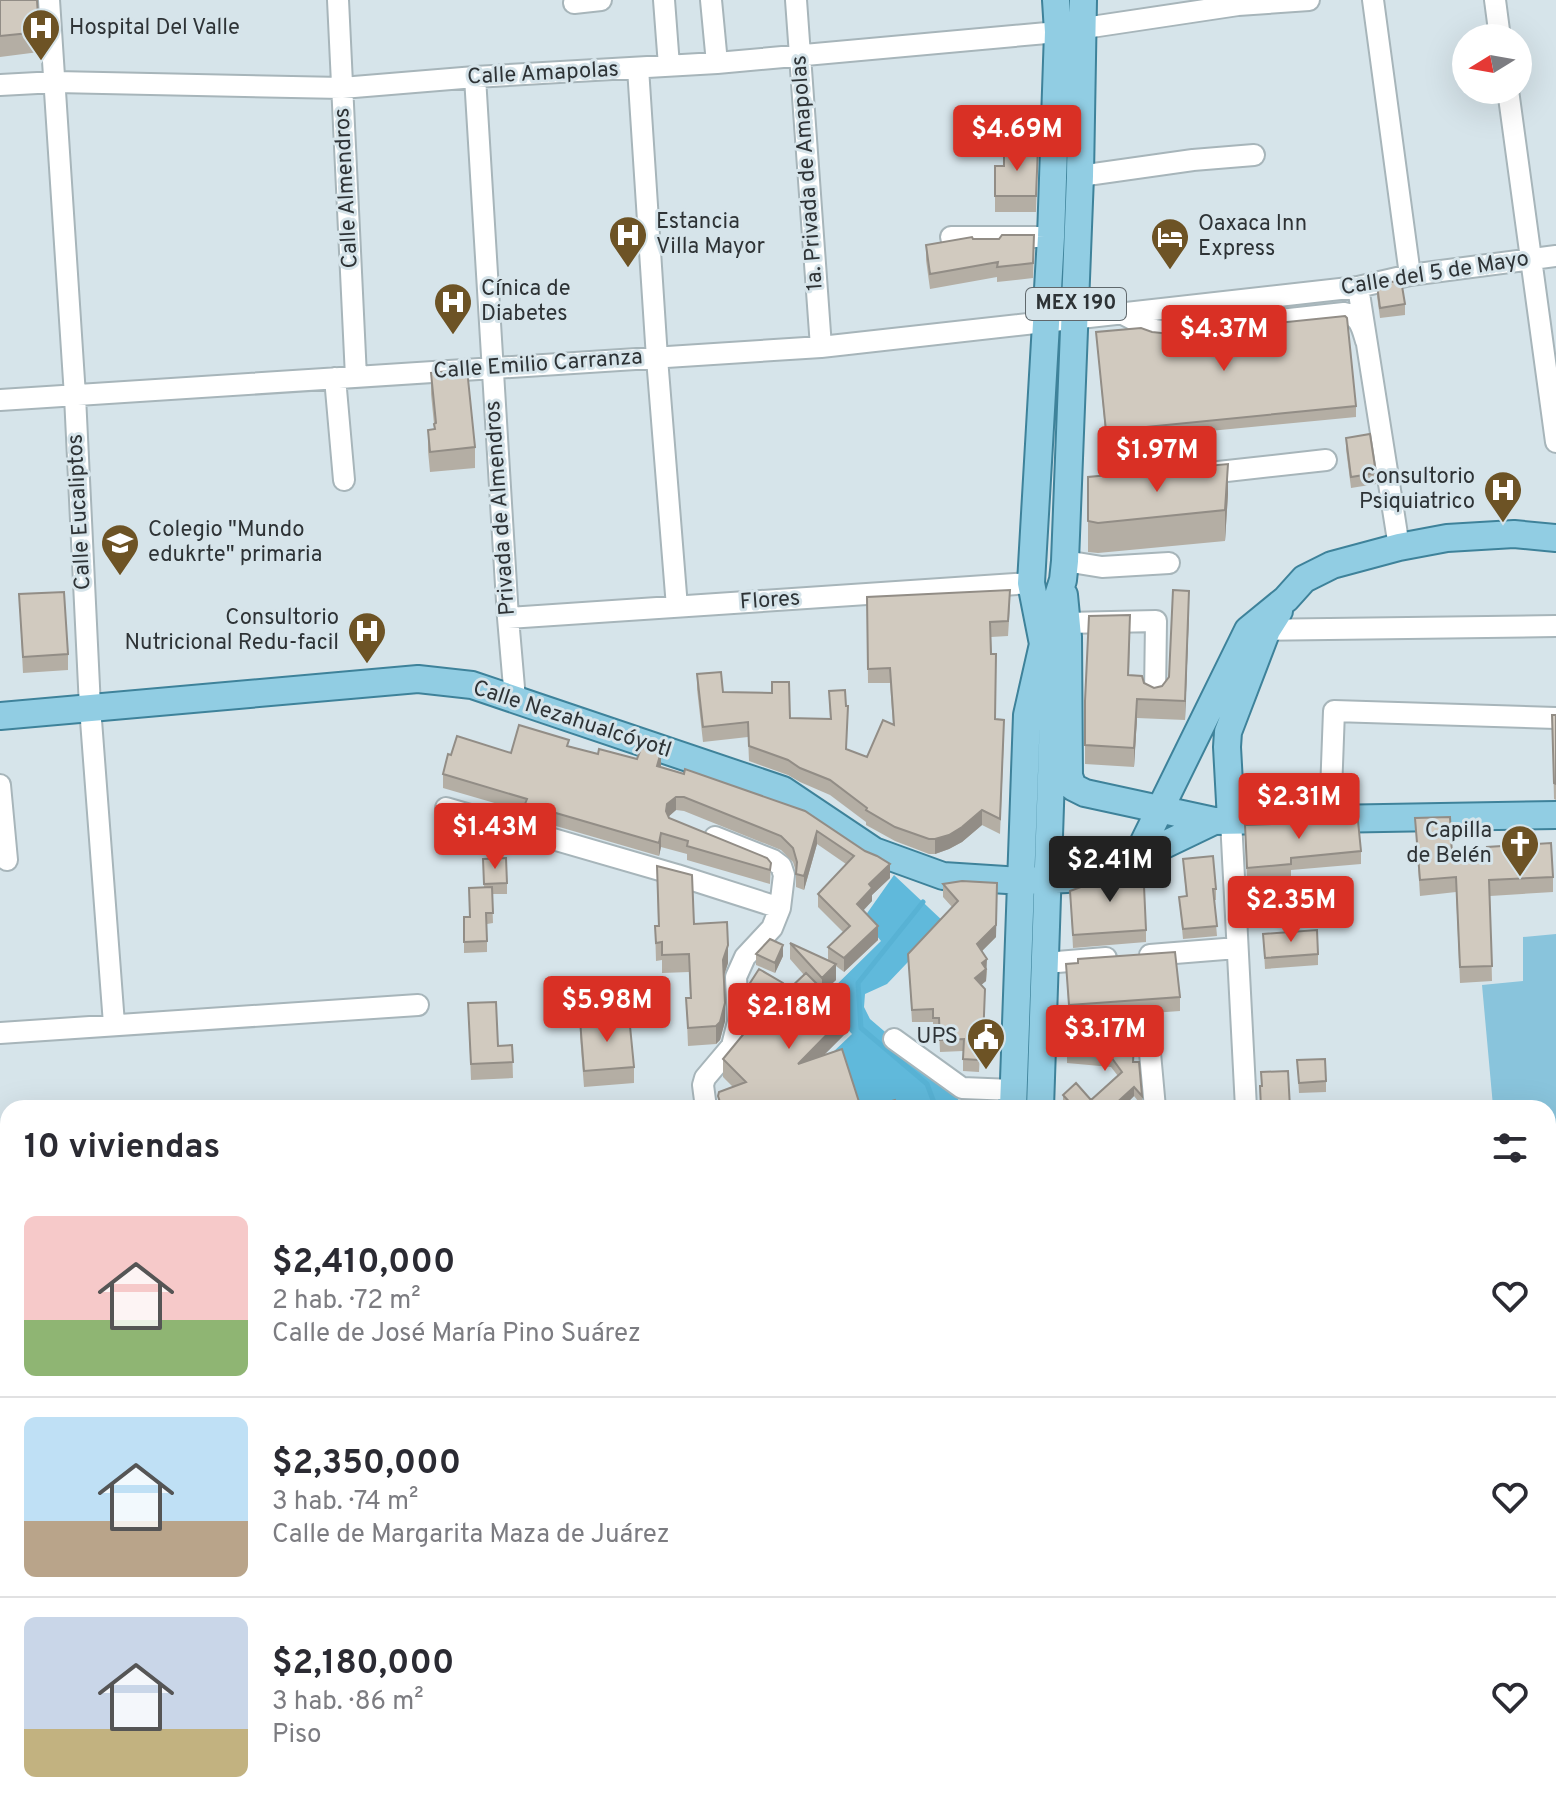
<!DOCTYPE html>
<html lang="es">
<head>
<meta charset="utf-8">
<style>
  body { margin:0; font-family:Overpass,sans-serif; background:#f7f7f7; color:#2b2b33; height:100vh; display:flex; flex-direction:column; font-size:30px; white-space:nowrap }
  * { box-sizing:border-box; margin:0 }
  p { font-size:26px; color:#7c7c81 }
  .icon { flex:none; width:44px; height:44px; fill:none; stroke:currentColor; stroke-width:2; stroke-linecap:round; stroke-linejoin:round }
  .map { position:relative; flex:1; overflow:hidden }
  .panel { position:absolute; left:0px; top:1100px; width:1556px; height:712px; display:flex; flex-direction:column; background:#fff; border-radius:24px 24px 0 0; box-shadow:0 8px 32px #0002 }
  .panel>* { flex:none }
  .needle { width:52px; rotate:259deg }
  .controls { position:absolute; left:1452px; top:24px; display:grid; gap:16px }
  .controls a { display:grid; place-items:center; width:80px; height:80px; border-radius:50%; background:#fff; box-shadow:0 8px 32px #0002; font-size:40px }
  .price { position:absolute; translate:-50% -68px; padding:0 18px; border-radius:8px; background:#d93025; color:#fff; font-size:26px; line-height:52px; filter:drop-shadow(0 2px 4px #0008) }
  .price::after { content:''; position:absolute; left:50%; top:48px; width:24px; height:18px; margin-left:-12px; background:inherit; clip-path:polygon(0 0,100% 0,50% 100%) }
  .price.active { background:#222; color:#fff }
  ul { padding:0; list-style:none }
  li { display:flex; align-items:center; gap:24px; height:200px; padding:0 24px }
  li+li { border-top:2px solid #e1e1e2 }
  li span { display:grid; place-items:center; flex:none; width:224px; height:160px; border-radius:12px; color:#555 }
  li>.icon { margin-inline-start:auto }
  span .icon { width:96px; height:96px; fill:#fffc; stroke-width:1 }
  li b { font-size:34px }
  h2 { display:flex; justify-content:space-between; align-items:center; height:96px; padding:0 24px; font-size:34px }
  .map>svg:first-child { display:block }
  .green { fill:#89c4dc }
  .forest { fill:#60b9db }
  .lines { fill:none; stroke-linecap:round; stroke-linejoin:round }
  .stream { stroke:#58b2d4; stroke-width:5 }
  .minor-casing { stroke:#a7b5ba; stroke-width:24 }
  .major-casing { stroke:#3e829a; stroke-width:30 }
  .minor { stroke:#fff; stroke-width:20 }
  .major { stroke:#91cde3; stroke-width:26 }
  .wall { fill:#b4aea4 }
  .shaded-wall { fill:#928d86 }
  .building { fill:#d1cabf; stroke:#928d86; stroke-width:2 }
  .labels { text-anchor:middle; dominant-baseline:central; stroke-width:6; stroke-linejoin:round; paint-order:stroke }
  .shield { fill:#d6e4ea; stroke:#60686c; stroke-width:2 }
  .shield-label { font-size:20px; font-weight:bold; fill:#2e3336 }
  .poi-label { font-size:22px; fill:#2e3336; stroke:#d6e4ea; text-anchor:start }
  .street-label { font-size:22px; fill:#2e3336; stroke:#d6e4ea }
</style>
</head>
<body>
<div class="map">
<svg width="1556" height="1812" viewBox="0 0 1556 1812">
  <rect width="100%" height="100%" fill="#d6e4ea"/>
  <path class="green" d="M1556,934V1127L1548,1128V1108H1494L1493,1106L1482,985L1523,981V937Z
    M8,1416V1633L0,1559V1418Z
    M1548,1482H1556V1736H1548Z
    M8,1799V1804H86L80,1812H0Z"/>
  <path class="forest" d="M894,875L945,923L887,984L865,994L864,1007L870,1019L954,1091L960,1103L979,1105V1108H859L831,1054L852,1034L821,1000L881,941L863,919Z"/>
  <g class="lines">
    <path class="stream" d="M923,902L858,983L861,1028L927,1084L936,1108
      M45,1812L49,1804"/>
    <g class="minor-casing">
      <path id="minor" d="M49,0L75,396L90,707L114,1024
        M338,0L356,377
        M664,0L669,66
        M711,0L717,63
        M796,0L821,347
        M1373,0L1410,275
        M1495,0L1500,38
        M574,3L601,0
        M638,68L657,358L677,607
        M475,77L508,618L515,699
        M0,85L56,82L342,88L475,77L717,63L1058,32L1238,5L1309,0
        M1508,90L1556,442
        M1080,176L1193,160L1254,155
        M951,237H1051
        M1358,287L1399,547
        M1123,314L1154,330L1170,332L1344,313C1360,315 1362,328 1366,341
        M335,378L344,480
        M0,400L821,347L1358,287L1410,275L1556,256
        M1200,474L1326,460
        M1065,561L1102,567L1169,563
        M508,618L1031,583
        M1066,623L1156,621L1155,695
        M1256,630L1556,626
        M0,785L7,860
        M446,808L677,875L780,908
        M1330,819L1334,711L1556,718
        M1231,820L1246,1108
        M1150,955L1237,948
        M1045,963L1106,958
        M0,1033L418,1005
        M894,1039L962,1088L1013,1090
        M1092,1040L1149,1042L1155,1108
        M706,1108L703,1085L705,1078L732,1046L738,1022L736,977L745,957L772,928L780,908L784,875L781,866L773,860L715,837
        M1548,1474H1556
        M1548,1762H1556
        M568,1804L617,1805L660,1812
        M1299,1804L1300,1812
        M127,1812L162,1804
        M725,1812L791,1804"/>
    </g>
    <g class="major-casing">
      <path id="major" d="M1064,595L1068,637L1069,776L1073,787L1085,793L1214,821
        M0,716L418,679L472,685L783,790L874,851L943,876L1021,881L1067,879L1164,845L1214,821L1556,815
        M1231,820L1227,747L1228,732L1267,630L1279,611
        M1138,854L1248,630L1286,599L1304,579L1332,565L1399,547L1447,538L1514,534L1556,538
        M1013,1108L1027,715L1043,644L1063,580L1065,561L1080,176L1083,0
        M1040,1108L1053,715L1043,644L1031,583L1051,237L1058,32L1056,0
        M0,1379L8,1375
        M976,1812V1804
        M1006,1812V1804"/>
    </g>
    <use href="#minor" class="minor"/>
    <use href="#major" class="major"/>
  </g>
  <path class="wall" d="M0,0L39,32V52L0,57Z
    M1038,147L1036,212H995V166H1004Z
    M973,239L1034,250L1033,278L997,282V277L930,289L926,260V245Z
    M1377,285L1405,304V315L1380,318L1377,296Z
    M1096,332H1152L1356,406V417L1106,441Z
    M431,373L475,447V468L430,472L428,451V430L434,429V424L431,394Z
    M1346,438L1376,473V484L1351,488L1346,449Z
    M1088,477L1228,494L1225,541L1098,553L1088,552Z
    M19,594L68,654V670L23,673Z
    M867,597L1010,605L1008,636L991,637L995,719L1004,735L1000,834L982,825L962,842L949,849L935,854H929L895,841L866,825V822L830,795L800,782L788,775L749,761L748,737L703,742L697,689V674L723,692L790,718L830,719L829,691L847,750L867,757L893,725L890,683H868Z
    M1189,611L1185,720L1137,718L1134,767L1085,764V701L1130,635L1129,675L1154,688L1162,686L1169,677Z
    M1552,715H1556V800L1554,799Z
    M569,746L598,754L661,767L805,811L890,878L872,895V901L863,911L878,940L844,972L836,966V980L824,991L847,1032L824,1055L861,1108H718V1096L733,1087L723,1077V1059L746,1031L750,1007V983L789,989L804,975L790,959V943L828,960V947L843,932L818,907V894L846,864L817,844L804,890L796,887V872L793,862L781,850L684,811L676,810L669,816V818L771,863L770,884L687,860V854L661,847L659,856L525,817V812L443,788V774L451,755L511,753Z
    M1415,818L1452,855L1487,853L1553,877V892L1490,896L1492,981L1460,983L1456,892L1420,896Z
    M1245,825L1361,851V864L1291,870V877L1247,881Z
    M483,859L507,883V894H492L493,923L487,924V952L464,953V917H470L484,888Z
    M1183,859L1216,889V900H1214L1217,936L1183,939L1179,897L1186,896Z
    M657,866L694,924L728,963L724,976L725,1021L720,1040L716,1044L688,1046L686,998H690L689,972L662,973V960L656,961L655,926H658Z
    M943,884L996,937L982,951L987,971L986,981L981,985L985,1001L983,1053H980L979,1072L963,1071V1051L940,1052L939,1030H933V1022H912L908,954L952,907L943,897Z
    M1070,891L1146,930V942L1073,948Z
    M1263,934L1318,954V965L1265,969Z
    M756,954L783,956L775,973L756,965Z
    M1066,964L1180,997V1011L1069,1019Z
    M468,1003L498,1046L512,1045L513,1078L471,1080Z
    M580,1020L634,1067V1083L584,1087L580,1036Z
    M1081,1037L1091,1043L1134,1062L1142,1096V1106L1134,1096L1122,1108H1066L1063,1105V1095L1091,1100L1118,1076L1111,1067L1067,1063V1053Z
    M1297,1060L1326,1081V1092L1299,1093Z
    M1548,1143H1556V1229L1548,1230Z
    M1359,1804H1457V1812H1359Z"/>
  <path class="shaded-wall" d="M1228,464V494L1225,541V510Z
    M1189,591V611L1185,720V701Z
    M1137,699V718L1134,767V748Z
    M661,752V766L657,779V766Z
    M676,797V810L667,818L666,811L667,804Z
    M982,810V825L962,842L949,849L935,854V839Z
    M817,831V844L804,890V876Z
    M661,833V847L659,856V843Z
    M890,864V878L872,895V901L857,917V904L869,884Z
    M997,896L996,937L977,956V944Z
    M878,926V940L844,972V958Z
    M728,945V963L723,978V960Z
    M783,945V956L775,973V963Z
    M987,959L986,981L975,990V978L982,963Z
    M836,964V980L822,993V978Z
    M725,1003V1021L720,1040L716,1044V1026Z
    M847,1014V1032L798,1081V1064Z
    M1134,1087V1096L1122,1108H1111Z"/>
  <path class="building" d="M0,0H37L39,32L0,36Z
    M1004,147H1038L1036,196H995V166H1004Z
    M1002,235H1034L1033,263L997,267L998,262L930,274L926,245L972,237L973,239H999Z
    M1401,280L1405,304L1380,308L1377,285Z
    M1345,316L1347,318L1356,406L1106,431L1096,332L1141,328L1152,332L1171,334Z
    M467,369L475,447L430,452L428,430L435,429L434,424L436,423L431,373Z
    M1370,434L1376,473L1351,477L1346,438Z
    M1228,464L1225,510L1098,523L1088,521V477Z
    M1010,590L1008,621L990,622L991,654H996L995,719L1004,720L1000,819L982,810L962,827L949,835L935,839H929L895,827L866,810L867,808L830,780L800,768L788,760L749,746L748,722L703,727L697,674L721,672L723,692L772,693V682H789L790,718L831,719L829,691L845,690L846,706H848L846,749L867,757L883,720L894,725L890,668L868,669L867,597Z
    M1173,590L1189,591L1185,701L1137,699L1134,748L1085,745V701L1089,616L1130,615L1128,675L1142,676L1144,683L1154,688L1162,686L1169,677Z
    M64,592L68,654L23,657L19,594Z
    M1552,715H1556V784L1554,783Z
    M519,725L569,740L567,746L598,754L599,749L637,759L642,746L661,752L657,766L684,774L685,769L805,811L865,851L877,856L890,864L869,884L872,888L857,904L878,926L844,958L828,947L850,926L818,894L854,856L817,831L804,876L796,874L797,862L793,848L781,836L684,797H676L667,804L666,811L669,818L767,858L771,863L770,870L687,846L688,841L661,833L659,843L525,804L527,799L443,774L448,754L451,755L457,736L511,753Z
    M1450,817L1452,855L1488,853L1487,847L1551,843L1553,877L1489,880L1492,966L1460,967L1456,877L1420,880L1415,818Z
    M1358,821L1361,851L1291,858V864L1247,868L1245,825Z
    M1213,856L1216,889H1213L1217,926L1183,929L1179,897L1187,896L1183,859Z
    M506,858L507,883L484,884L483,859Z
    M1143,864L1146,930L1073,935L1070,891Z
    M657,866L692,875L694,924L727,922L728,945L723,960L725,1003L720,1022L716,1026L688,1028L686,998H691L689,954L662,955V942L656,943L655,926H659Z
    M962,881L997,883L996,925L977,944L987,959L982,963L986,969L975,978L985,989L983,1040H980L979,1060L963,1059L964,1039L940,1040L939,1018H933V1009L912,1010L908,954L958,901L943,884Z
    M492,887L493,913H486L487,941L464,942V917H470L469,888Z
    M1317,930L1318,954L1265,958L1263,934Z
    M770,939L783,945L775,963L756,954Z
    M790,943L836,964L822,978Z
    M1175,952L1180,997L1069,1005L1066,964L1078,963V959Z
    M759,969L783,983L789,989L806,973L847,1014L798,1064L842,1049L861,1108H722L718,1096L719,1092L746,1082L723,1059L751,1025H746L751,1004L750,983Z
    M496,1002L498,1046L512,1045L513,1062L471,1064L468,1003Z
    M629,1016L634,1067L584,1071L580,1020Z
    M1069,1029L1079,1030L1081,1037L1091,1043L1134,1045L1133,1062H1139L1142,1096L1134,1087L1111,1108H1075L1063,1095L1076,1083L1091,1100L1122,1072L1111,1057L1067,1053Z
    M1325,1059L1326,1081L1299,1083L1297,1060Z
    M1288,1071L1290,1108H1261L1260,1086H1262L1261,1072Z
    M895,1100L898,1108H869Z
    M1548,1143H1556V1212L1548,1213Z
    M1030,1804H1057V1812H1029Z
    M1359,1804H1457H1412V1812H1359Z"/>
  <defs>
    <g id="hospital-pin" transform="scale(2)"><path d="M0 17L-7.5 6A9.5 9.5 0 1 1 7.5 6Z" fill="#6d5325" stroke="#d6e4ea"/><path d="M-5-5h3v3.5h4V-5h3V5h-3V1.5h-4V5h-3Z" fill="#fff"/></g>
    <g id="hotel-pin" transform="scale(2)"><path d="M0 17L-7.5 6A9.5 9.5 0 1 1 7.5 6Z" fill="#6d5325" stroke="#d6e4ea"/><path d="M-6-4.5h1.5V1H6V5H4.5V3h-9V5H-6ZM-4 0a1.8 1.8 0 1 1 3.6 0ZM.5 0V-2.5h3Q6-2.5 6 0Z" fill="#fff"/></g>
    <g id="school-pin" transform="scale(2)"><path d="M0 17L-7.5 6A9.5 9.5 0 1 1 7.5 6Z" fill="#6d5325" stroke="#d6e4ea"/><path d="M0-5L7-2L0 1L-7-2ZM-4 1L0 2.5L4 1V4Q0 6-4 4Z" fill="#fff"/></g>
    <g id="church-pin" transform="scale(2)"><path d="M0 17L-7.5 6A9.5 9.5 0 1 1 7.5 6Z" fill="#6d5325" stroke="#d6e4ea"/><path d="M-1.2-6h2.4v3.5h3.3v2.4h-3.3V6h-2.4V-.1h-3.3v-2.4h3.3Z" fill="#fff"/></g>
    <g id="civic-pin" transform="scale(2)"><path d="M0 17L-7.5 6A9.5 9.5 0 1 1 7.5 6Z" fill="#6d5325" stroke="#d6e4ea"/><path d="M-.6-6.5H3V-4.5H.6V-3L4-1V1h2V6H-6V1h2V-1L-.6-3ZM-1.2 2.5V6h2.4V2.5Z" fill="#fff"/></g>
  </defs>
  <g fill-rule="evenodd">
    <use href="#hospital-pin" x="41" y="28"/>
    <use href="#hospital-pin" x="628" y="235"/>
    <use href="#hotel-pin" x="1170" y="237"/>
    <use href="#hospital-pin" x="453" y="302"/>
    <use href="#hospital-pin" x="1503" y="490"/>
    <use href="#school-pin" x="120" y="543"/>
    <use href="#hospital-pin" x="367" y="631"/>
    <use href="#church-pin" x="1520" y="844"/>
    <use href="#civic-pin" x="986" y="1037"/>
  </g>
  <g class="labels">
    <rect class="shield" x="1026" y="288" width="100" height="32" rx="6"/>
    <g class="shield-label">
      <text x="1076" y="304">MEX 190</text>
    </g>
    <g class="poi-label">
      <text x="69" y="28">Hospital Del Valle</text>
      <text x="656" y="222">Estancia<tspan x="656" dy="25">Villa Mayor</tspan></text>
      <text x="1198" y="224">Oaxaca Inn<tspan x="1198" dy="25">Express</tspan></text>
      <text x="481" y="289">Cínica de<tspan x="481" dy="25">Diabetes</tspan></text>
      <text x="1475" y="477" text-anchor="end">Consultorio<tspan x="1475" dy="25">Psiquiatrico</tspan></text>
      <text x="148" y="530">Colegio "Mundo<tspan x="148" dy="25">edukrte" primaria</tspan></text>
      <text x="339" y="618" text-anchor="end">Consultorio<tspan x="339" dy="25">Nutricional Redu-facil</tspan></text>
      <text x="1492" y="831" text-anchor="end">Capilla<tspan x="1492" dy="25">de Belén</tspan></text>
      <text x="958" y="1037" text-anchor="end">UPS</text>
    </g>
    <g class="street-label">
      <text transform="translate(543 74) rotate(-3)">Calle Amapolas</text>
      <text transform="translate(808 173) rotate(-94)">1a. Privada de Amapolas</text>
      <text transform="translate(347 188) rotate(-93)">Calle Almendros</text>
      <text transform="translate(1435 274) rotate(-9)">Calle del 5 de Mayo</text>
      <text transform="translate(538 365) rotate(-4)">Calle Emilio Carranza</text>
      <text transform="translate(501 508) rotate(-94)">Privada de Almendros</text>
      <text transform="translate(80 512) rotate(-93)">Calle Eucaliptos</text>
      <text transform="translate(770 601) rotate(-4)">Flores</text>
      <text transform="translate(572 720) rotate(18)">Calle Nezahualcóyotl</text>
    </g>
  </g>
</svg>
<div class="controls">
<a><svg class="needle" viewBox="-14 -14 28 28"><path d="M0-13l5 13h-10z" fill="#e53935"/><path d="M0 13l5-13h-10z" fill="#7c7c81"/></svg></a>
</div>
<b class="price" style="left:1017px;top:173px">$4.69M</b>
<b class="price" style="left:1224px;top:373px">$4.37M</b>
<b class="price" style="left:1157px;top:494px">$1.97M</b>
<b class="price" style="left:1299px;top:841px">$2.31M</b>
<b class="price" style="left:495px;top:871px">$1.43M</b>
<b class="price active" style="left:1110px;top:904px">$2.41M</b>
<b class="price" style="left:1291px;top:944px">$2.35M</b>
<b class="price" style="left:607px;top:1044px">$5.98M</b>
<b class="price" style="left:789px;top:1051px">$2.18M</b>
<b class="price" style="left:1105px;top:1073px">$3.17M</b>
<section class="panel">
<h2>10 viviendas<svg class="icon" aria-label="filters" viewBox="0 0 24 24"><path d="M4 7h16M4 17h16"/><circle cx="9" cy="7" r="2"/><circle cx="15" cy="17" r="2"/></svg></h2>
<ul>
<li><span style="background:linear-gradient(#f6c9c9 65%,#8fb573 0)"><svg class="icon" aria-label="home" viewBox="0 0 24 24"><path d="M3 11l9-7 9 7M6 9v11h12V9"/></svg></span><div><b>$2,410,000</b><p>2 hab. · 72 m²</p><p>Calle de José María Pino Suárez</p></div><svg class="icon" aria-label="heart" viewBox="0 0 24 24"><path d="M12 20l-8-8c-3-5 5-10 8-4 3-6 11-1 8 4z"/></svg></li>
<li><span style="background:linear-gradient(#bfe0f5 65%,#b9a48a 0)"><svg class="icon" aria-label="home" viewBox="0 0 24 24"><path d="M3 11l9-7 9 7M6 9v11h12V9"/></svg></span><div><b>$2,350,000</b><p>3 hab. · 74 m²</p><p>Calle de Margarita Maza de Juárez</p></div><svg class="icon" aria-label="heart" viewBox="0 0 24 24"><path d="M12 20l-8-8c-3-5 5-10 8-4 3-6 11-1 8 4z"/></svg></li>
<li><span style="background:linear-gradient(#c9d6e8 70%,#c2b280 0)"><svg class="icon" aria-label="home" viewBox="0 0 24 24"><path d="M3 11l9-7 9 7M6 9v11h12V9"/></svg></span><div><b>$2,180,000</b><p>3 hab. · 86 m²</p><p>Piso</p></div><svg class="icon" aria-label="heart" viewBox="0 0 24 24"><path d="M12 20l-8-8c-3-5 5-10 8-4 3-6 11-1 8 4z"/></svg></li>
</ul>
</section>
</div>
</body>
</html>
